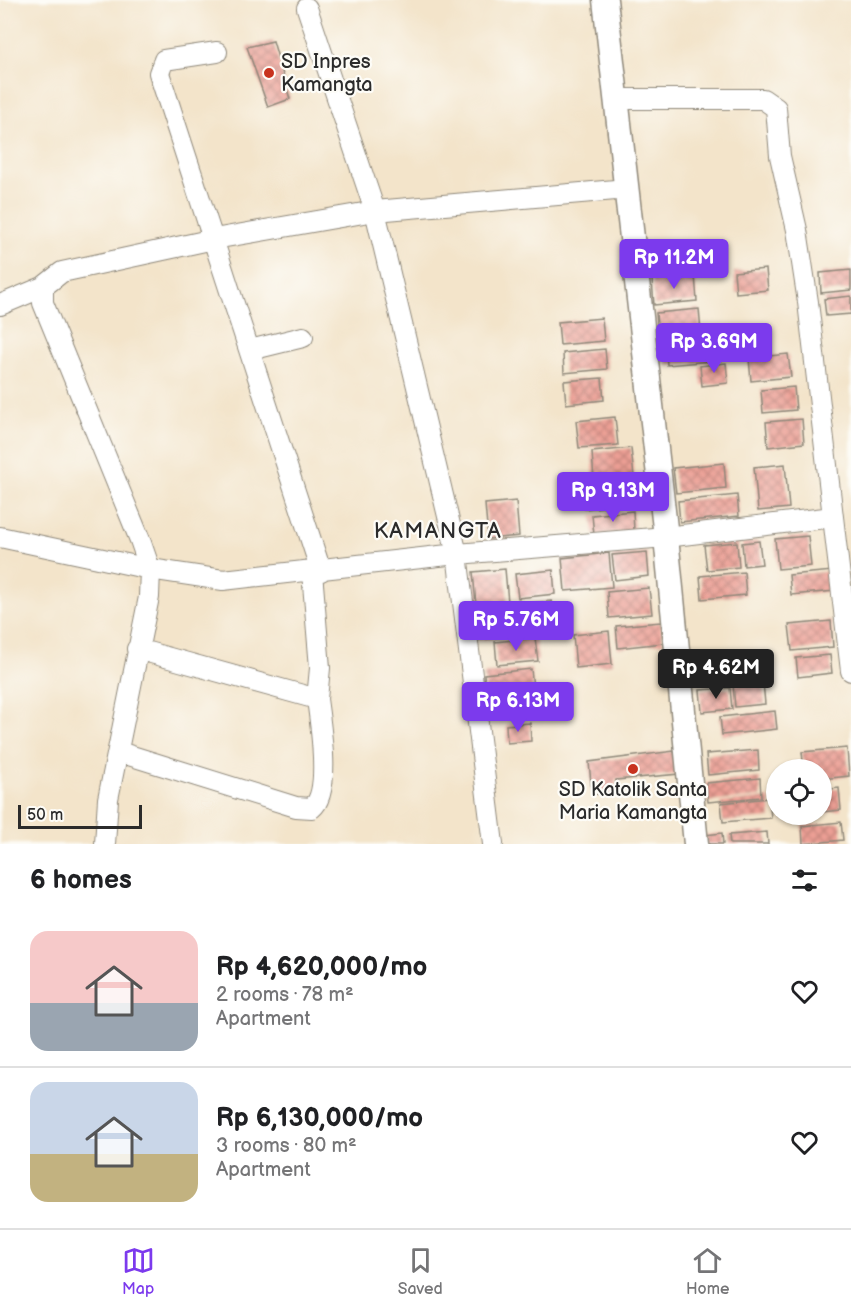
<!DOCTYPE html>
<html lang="en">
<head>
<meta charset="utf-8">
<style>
  body { margin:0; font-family:"Balsamiq Sans",sans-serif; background:#f2f2f2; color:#202124; height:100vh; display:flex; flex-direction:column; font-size:22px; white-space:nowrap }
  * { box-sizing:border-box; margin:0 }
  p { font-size:20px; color:#757577 }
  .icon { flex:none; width:33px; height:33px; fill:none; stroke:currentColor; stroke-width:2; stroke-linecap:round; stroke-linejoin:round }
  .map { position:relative; height:844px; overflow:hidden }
  .side { display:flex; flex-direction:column; background:#fff; flex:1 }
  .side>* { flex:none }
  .fabs { position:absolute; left:766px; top:759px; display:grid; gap:12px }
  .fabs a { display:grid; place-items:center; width:66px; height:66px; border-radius:50%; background:#fff; box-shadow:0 2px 4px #0004; font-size:30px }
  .scale { position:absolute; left:18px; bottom:15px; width:124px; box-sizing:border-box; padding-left:6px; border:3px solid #2b2b2b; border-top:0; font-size:16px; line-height:21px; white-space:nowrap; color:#2b2b2b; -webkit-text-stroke:4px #fdfcf7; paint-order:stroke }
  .price { position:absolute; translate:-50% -51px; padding:0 14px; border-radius:6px; background:#7c3aed; color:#fff; font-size:20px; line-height:39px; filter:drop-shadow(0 2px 3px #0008) }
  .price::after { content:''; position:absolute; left:50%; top:36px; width:18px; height:14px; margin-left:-9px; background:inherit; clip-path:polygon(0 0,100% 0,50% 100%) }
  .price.on { background:#222; color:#fff }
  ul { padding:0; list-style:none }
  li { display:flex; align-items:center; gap:18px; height:150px; padding:0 30px }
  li+li { border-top:2px solid #e0e0e0 }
  li span { display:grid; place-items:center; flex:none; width:168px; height:120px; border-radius:18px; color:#555 }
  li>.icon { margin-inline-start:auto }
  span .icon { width:72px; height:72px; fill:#fffc; stroke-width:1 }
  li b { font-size:26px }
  h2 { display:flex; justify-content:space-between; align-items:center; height:72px; padding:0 30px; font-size:26px }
  .tab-bar { display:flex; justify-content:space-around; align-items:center; height:84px; border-top:2px solid #e0e0e0; background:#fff; font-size:16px; color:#757577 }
  .tab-bar a { display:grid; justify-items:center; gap:3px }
  .tab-bar .on { color:#7c3aed }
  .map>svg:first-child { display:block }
  .building { fill:url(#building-cross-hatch) }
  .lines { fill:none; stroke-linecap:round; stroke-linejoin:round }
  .minor-casing { stroke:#8f887a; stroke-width:22 }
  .major-casing { stroke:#8f887a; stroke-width:27 }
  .minor { stroke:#fff; stroke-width:20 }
  .major { stroke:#fff; stroke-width:24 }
  .poi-dot { fill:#c8321e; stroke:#fdfcf7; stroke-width:2 }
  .labels { text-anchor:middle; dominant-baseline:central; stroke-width:4.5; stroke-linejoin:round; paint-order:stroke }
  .poi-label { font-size:20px; fill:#2b2b2b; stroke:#fdfcf7; text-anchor:start }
  .quarter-label { font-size:22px; letter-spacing:1.5px; fill:#2b2b2b; stroke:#fdfcf7 }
</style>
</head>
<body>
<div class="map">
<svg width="851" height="844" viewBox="0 0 851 844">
  <defs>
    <pattern id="building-cross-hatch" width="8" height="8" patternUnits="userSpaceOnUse" patternTransform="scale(1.5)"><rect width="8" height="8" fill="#ec9f94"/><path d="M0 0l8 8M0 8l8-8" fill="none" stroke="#bf8279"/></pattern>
  </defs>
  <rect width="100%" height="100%" fill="#fdfcf7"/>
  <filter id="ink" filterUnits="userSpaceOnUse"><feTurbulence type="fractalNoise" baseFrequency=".0167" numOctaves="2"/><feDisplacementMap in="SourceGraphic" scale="12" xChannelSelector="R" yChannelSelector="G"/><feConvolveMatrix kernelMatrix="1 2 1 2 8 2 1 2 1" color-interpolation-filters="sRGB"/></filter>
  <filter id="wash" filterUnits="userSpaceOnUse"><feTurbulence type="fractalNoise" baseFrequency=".008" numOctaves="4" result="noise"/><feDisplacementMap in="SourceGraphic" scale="24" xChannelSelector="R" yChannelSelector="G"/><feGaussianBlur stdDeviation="1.35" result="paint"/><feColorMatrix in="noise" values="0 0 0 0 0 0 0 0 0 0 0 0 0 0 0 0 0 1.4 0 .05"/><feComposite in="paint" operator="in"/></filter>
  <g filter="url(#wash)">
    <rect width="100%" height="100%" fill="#f3e4ca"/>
    <g id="blocks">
      <path class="building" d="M273,41L290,99L268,107L247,47Z
        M684,246L686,267L650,271L648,249Z
        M766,269L768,290L736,293L734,272Z
        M851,270V290L821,293L820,273Z
        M695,275L697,301L654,305L652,279Z
        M851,296V314L826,316L824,299Z
        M699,309L701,332L658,336L656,313Z
        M602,318L604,341L560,345L558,322Z
        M710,337L712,361L667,365L665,341Z
        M605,349L607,369L564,373L563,353Z
        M788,354L791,377L751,381L749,358Z
        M726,363L728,383L702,386L700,366Z
        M602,378L604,400L566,404L564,381Z
        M794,387L796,410L763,413L761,390Z
        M615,417L618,445L579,448L576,421Z
        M802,419L804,443L768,447L766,422Z
        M631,448L634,477L594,480L592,452Z
        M724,463L726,488L676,493L673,468Z
        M785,464L789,508L758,511L754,467Z
        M630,484L632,504L585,509L583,489Z
        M737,495L739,516L680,522L678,501Z
        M516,501L519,536L488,539L485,504Z
        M633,511L634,531L594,535L592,515Z
        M808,536L811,566L778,569L775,539Z
        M759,541L762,564L744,566L742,543Z
        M737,542L739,567L707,570L704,545Z
        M647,552L649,576L615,580L612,555Z
        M609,553L612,587L565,591L562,558Z
        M505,569L508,602L476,605L473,572Z
        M553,570L555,594L518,598L515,574Z
        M833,571L835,591L791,595L789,575Z
        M744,572L746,595L702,599L700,576Z
        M649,588L652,614L609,618L607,592Z
        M552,601L554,621L519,624L517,604Z
        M513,609L516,636L478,640L476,613Z
        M831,621L833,647L792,651L789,625Z
        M661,622L663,643L618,648L616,626Z
        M609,631L612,664L576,668L573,635Z
        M535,638L538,661L497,665L495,642Z
        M830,655L832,673L798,677L796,658Z
        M754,661L755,678L704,683L703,666Z
        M531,669L534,697L486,702L484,674Z
        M763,682L765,704L735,707L733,684Z
        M730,688L732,709L702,712L700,690Z
        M775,711L777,729L722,735L720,717Z
        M530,723L531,741L507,743L506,725Z
        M847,748L849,776L822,779V770H804L802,752Z
        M758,750L759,770L708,775L706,754Z
        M674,751L679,774L616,780L614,795L592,794L589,762Z
        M760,778L761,797L708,802L706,783Z
        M839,788L841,810L822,812V790Z
        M769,798L771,818L723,822L721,803Z
        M841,822L843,840L803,844L802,826Z
        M767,832L768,844H730L729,835Z
        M722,833L723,844H706L705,835Z"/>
    </g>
  </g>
  <g filter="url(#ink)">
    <use href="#blocks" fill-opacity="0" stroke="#8f887a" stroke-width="1.5"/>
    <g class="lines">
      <g class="minor-casing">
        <path id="minor" d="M307,8L375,211L457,554L493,844
          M217,52L164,60L159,73L321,571
          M616,99H763L776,108L780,156L797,230L808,302L833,517
          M0,305L43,287
          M250,350L303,337
          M0,537L150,569L223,580L457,554L666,537L833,517L851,671
          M137,649L317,699L320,668L312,572
          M119,752L296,807L312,808C332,792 320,723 317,699
          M105,844L108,799L149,597L150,569L140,540L43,303V287L62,272L214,239L375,211L627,189"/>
      </g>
      <g class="major-casing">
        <path id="major" d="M605,0L666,537L696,844"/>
      </g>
      <use href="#minor" class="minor"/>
      <use href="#major" class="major"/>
    </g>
  </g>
  <g class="poi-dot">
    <circle cx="269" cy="73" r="6"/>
    <circle cx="633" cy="769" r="6"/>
  </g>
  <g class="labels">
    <g class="poi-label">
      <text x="281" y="62">SD Inpres<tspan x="281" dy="23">Kamangta</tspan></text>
      <text x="633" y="790" text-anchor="middle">SD Katolik Santa<tspan x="633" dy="23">Maria Kamangta</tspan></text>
    </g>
    <g class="quarter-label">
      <text x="438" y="531">KAMANGTA</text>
    </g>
  </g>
</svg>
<div class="fabs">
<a><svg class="icon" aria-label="locate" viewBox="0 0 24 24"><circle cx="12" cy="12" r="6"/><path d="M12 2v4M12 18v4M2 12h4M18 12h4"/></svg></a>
</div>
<div class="scale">50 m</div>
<b class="price" style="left:674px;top:290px">Rp 11.2M</b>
<b class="price" style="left:714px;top:374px">Rp 3.69M</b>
<b class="price" style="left:613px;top:523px">Rp 9.13M</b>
<b class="price" style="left:516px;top:652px">Rp 5.76M</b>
<b class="price on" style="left:716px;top:700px">Rp 4.62M</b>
<b class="price" style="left:518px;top:733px">Rp 6.13M</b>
</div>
<section class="side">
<h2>6 homes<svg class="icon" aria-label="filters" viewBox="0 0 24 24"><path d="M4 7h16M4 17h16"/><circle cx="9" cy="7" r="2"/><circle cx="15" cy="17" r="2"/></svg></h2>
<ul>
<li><span style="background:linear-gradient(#f6c9c9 60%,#9aa5b1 0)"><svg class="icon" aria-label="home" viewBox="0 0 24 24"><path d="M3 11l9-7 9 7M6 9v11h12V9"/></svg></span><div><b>Rp 4,620,000/mo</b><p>2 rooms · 78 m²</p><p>Apartment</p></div><svg class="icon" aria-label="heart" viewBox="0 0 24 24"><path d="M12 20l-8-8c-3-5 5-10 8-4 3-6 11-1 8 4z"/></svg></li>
<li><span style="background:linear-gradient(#c9d6e8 60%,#c2b280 0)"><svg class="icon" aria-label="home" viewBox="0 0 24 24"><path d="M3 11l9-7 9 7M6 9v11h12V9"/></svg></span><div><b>Rp 6,130,000/mo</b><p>3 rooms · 80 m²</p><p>Apartment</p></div><svg class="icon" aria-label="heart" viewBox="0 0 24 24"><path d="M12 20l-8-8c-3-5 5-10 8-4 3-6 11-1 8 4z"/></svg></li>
</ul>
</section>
<nav class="tab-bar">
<a class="on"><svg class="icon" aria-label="map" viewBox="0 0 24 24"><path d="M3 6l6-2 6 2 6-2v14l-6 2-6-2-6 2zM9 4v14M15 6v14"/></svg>Map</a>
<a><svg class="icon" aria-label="saved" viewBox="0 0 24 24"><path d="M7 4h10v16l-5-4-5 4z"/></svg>Saved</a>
<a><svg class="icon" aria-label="home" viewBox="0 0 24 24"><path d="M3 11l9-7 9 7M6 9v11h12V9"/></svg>Home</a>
</nav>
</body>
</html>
